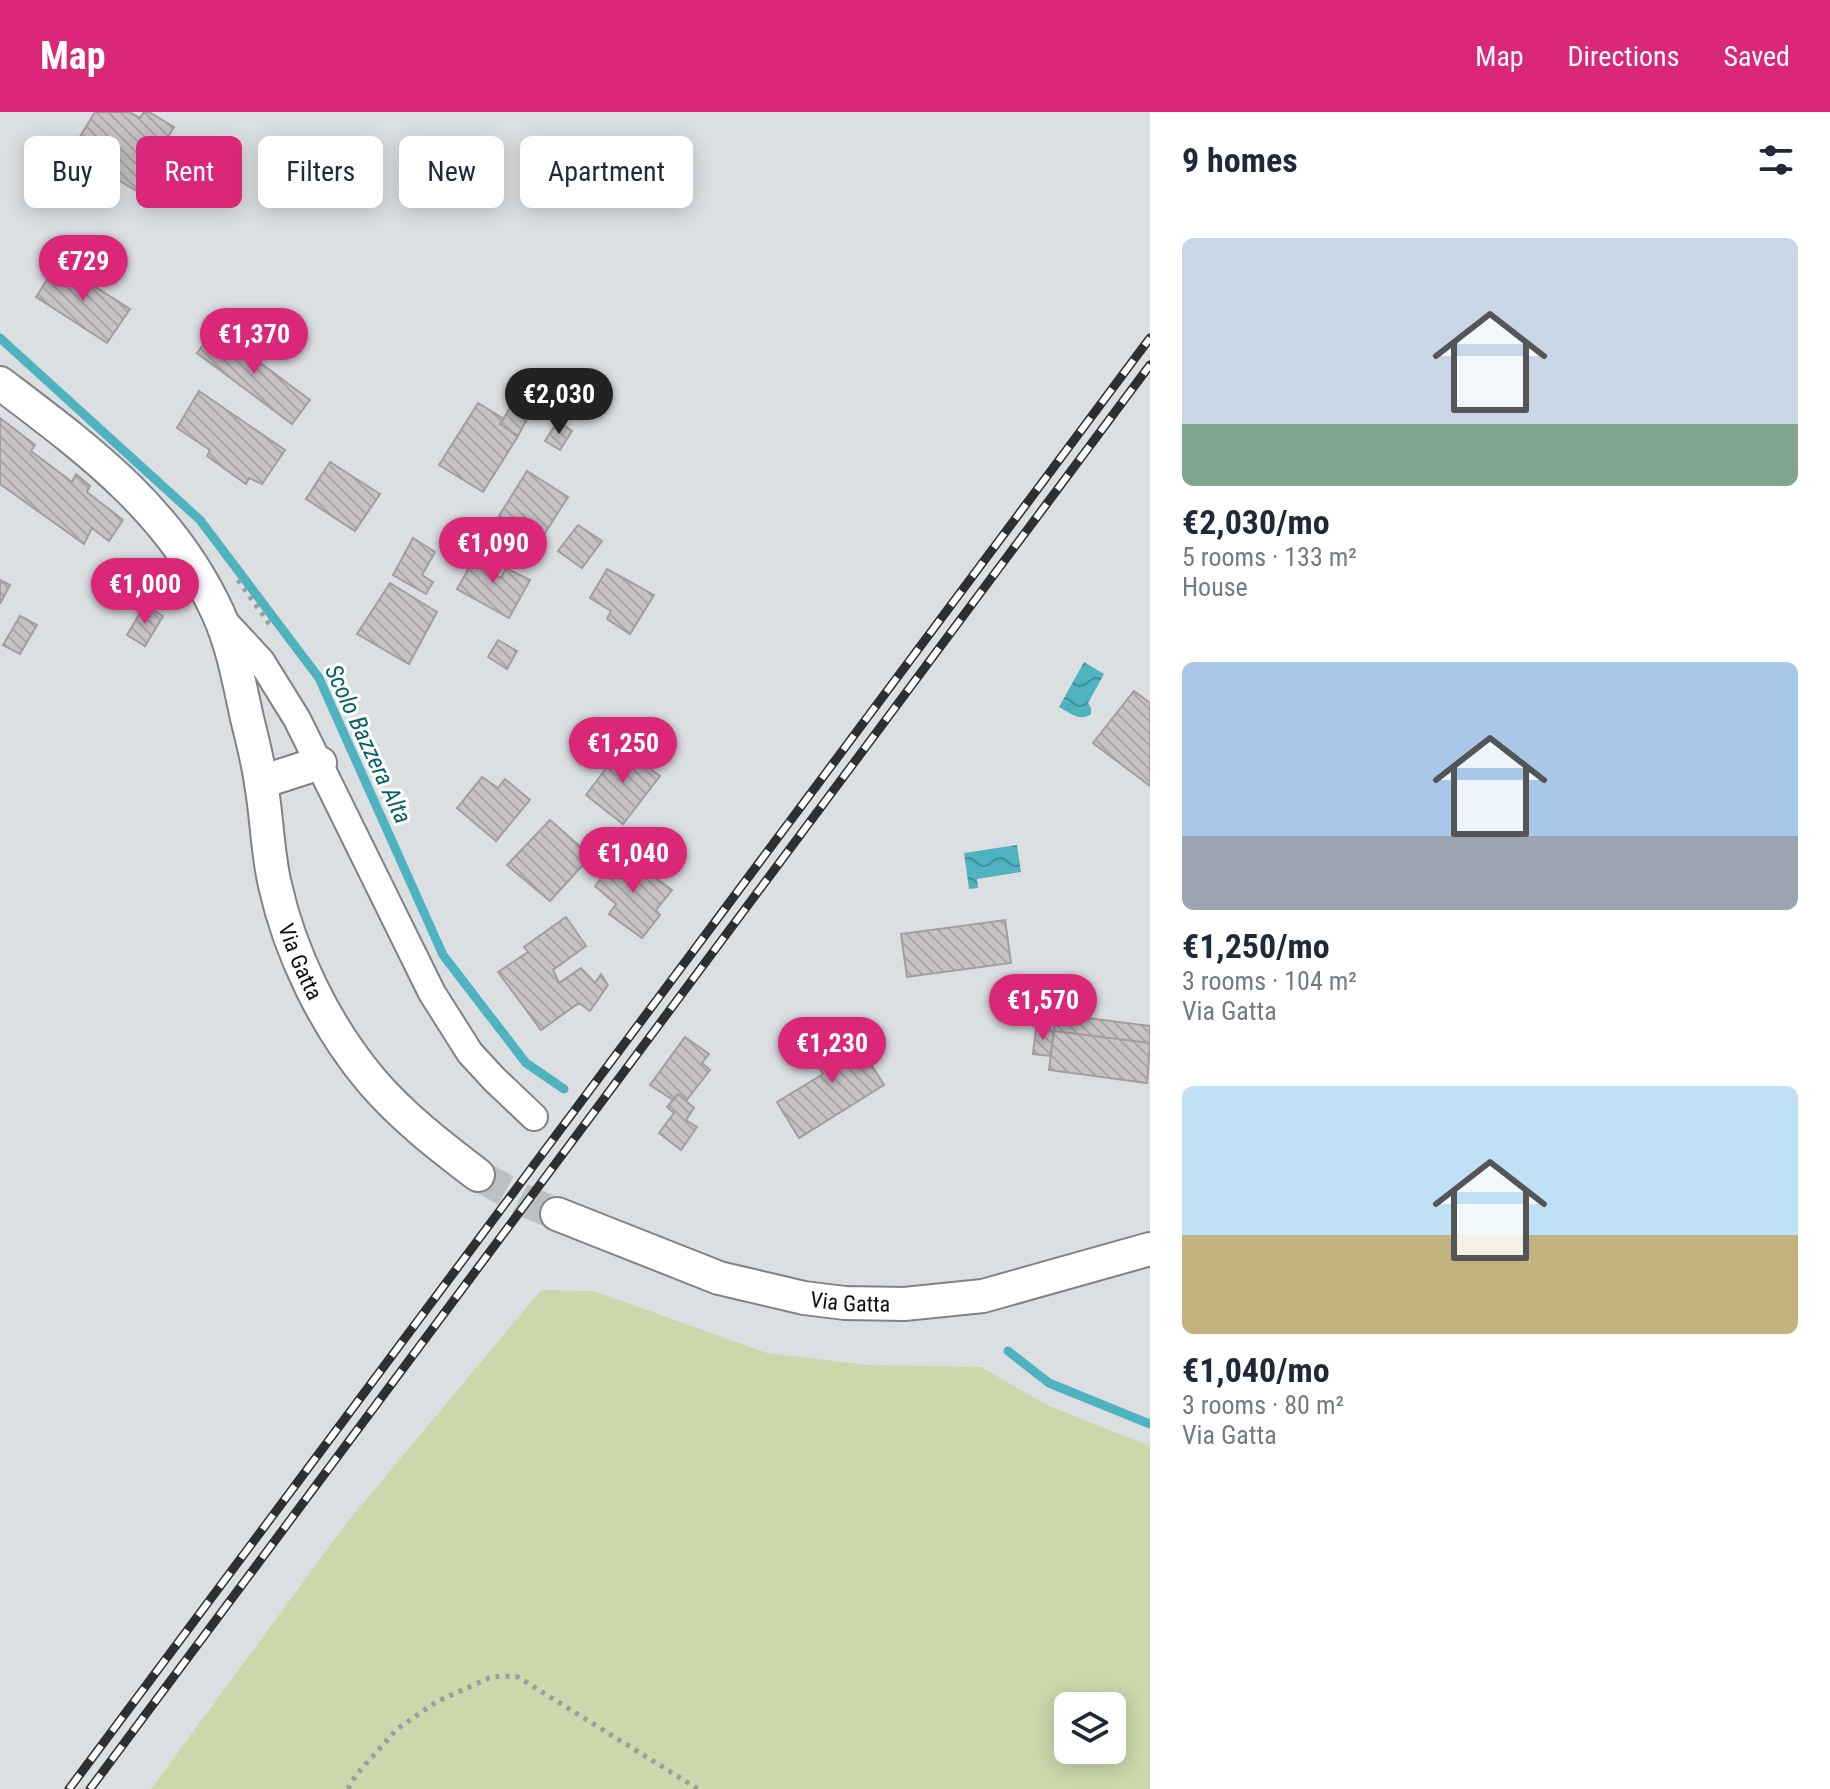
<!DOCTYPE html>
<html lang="en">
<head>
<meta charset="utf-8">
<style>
  body { margin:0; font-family:"Roboto Condensed",sans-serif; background:#f6f6f7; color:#1f2937; height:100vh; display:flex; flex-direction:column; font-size:30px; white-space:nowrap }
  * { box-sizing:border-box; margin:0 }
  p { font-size:26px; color:#747a83 }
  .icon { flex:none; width:44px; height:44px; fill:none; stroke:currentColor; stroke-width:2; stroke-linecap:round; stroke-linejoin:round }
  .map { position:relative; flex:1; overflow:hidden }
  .sheet { display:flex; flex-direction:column; background:#fff; width:680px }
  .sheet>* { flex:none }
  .top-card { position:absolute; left:24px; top:24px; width:760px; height:72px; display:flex; gap:16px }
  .tools { position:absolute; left:1054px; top:1580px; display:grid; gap:16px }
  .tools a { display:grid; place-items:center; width:72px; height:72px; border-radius:12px; background:#fff; box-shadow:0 4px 20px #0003; font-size:40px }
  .price { position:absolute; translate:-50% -68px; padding:0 18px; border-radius:28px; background:#db2777; color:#fff; font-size:26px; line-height:52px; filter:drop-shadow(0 2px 4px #0008) }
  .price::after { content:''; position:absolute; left:50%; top:48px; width:24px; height:18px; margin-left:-12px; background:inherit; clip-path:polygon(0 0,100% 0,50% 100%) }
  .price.current { background:#222; color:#fff }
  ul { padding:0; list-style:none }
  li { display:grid; align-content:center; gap:16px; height:424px; padding:0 32px }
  li span { display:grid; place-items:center; height:248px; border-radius:12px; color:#555 }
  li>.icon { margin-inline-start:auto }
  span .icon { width:144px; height:144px; fill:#fffc; stroke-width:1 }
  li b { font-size:34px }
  h2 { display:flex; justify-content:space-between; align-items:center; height:96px; padding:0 32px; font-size:34px }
  .pill { padding:0 28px; border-radius:12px; background:#fff; box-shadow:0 4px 20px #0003; font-size:28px; line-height:72px }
  .pill.current { background:#db2777; color:#fff }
  header { display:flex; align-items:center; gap:48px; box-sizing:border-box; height:112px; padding:0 40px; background:#db2777; color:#fff }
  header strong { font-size:38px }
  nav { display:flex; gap:44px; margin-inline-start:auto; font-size:28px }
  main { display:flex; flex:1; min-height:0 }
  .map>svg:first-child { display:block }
  .park { fill:#cad8ab; fill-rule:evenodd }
  .water { fill:url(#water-waves) }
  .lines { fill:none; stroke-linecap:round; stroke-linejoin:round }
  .stream { stroke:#4eb2bf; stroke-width:9 }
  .building { fill:url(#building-back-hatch); stroke:#a29ea0; stroke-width:2 }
  .tertiary-tunnel { stroke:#bdc0c2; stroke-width:32; stroke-dasharray:32 16; stroke-linecap:butt }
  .minor-casing { stroke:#808286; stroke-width:30 }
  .tertiary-casing { stroke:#808286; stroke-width:36 }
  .path { stroke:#9b9d9f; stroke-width:5; stroke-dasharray:4 6; stroke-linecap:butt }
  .minor { stroke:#fff; stroke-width:26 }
  .tertiary { stroke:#fff; stroke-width:32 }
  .rail-casing { stroke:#2e2f30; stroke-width:9 }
  .rail { stroke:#fff; stroke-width:6; stroke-dasharray:18; stroke-linecap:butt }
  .labels { text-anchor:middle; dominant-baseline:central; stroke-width:6; stroke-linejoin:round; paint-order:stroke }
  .street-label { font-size:22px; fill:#0d0e0f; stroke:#fff }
  .water-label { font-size:24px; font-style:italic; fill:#045f68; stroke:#fff }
</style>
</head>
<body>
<header>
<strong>Map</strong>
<nav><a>Map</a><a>Directions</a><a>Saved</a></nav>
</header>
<main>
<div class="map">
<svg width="1150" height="1677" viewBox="0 0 1150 1677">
  <defs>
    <pattern id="water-waves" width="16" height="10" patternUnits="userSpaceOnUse" patternTransform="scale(2)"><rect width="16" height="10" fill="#4eb2bf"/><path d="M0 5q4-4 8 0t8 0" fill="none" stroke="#3f8f9a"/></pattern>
    <pattern id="building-back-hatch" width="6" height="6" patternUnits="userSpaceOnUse" patternTransform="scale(2)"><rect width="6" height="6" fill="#c7c2c4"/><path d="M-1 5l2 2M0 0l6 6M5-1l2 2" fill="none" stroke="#aaa6a7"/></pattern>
  </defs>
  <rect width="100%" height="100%" fill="#dcdfe2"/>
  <path class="park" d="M541,1178L594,1179L767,1241L867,1253L981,1255L1047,1293L1150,1334V1677H151L345,1413ZM1068,1594H1112V1638H1068Z"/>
  <path class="water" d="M1084,550L1104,562L1088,591L1091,596V602C1080,610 1070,601 1059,595Z
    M1017,733L1021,760L977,767L978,776L969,777L964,741Z"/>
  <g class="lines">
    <path class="stream" d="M0,226L200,408L319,566L443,843L526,951L564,977
      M1008,1239L1049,1271L1150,1312"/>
  </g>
  <path class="building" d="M95,0H129L140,6L144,0H149L174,15L168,25L203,46L177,88L145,69L138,80L97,55L104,45L78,28Z
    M58,151L130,197L107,231L36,185Z
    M215,217L310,288L292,312L197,241Z
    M199,279L285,338L262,372L249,366L246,372L207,344L210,338L177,316Z
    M518,283L534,294L518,324L500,312Z
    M478,291L504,307L500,312L518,324L483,380L439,353Z
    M0,306L35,333L31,339L72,370L76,362L90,374L87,380L123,408L109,429L92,416L84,432L0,372Z
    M558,309L572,319L560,338L545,329Z
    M330,350L380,382L355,419L306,387Z
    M527,359L568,385L540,429L499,404Z
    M578,413L602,429L582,456L558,439Z
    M413,426L435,440L422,463L433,470L426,482L393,463Z
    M481,435L497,446L487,459L501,466L506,456L530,468L509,506L457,477Z
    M607,457L654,483L630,522L607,507L611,499L590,486Z
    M0,468L10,473L0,492Z
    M390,471L437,500L409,552L357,522Z
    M145,493L163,504L145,534L127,523Z
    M20,504L37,513L20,542L3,533Z
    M498,528L517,539L507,557L488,545Z
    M1134,579L1150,591V674L1093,631Z
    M622,635L660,664L623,712L586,683Z
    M482,665L498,676L505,667L530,688L496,729L457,696Z
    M550,708L591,744L550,789L507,753Z
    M621,741L672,778L656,798L660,803L642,826L609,802L616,792L595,774Z
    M566,805L586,834L553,858L559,871L581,856L595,871L601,862L608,873L590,899L579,891L541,918L498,860L528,840L524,835Z
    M1005,808L1011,851L907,865L901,822Z
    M1056,902L1150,914V931L1054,919Z
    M849,917L884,973L799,1026L777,990L823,962L810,941Z
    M1036,917L1054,919L1050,944L1033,942Z
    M1054,919L1150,931L1147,971L1049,958Z
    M685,925L709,942L702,951L710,958L686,989L678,982L673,988L650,973Z
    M678,982L694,996L686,1008L697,1015L681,1038L659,1021L674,1001L667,995Z"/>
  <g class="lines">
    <path class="tertiary-tunnel" d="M478,1063L527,1090L557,1102"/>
    <g class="minor-casing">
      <path id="minor" d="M222,507L261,549L297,607L432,881L470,941L494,967L534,1005"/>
    </g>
    <g class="tertiary-casing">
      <g id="tertiary">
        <path id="s1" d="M0,271C87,337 171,398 218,501C233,534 239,570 247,606C252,627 258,649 261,671C267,704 267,739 275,773C290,841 325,913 370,967C401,1004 440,1034 478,1063"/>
        <path d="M261,670L320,651"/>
        <path id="s2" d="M557,1102L719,1166L804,1186L845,1191L904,1192L983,1184L1150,1137"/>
      </g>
    </g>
    <path class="path" d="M238,468L272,516
      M348,1677L356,1663L397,1617L436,1590L489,1566L501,1564L518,1565L698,1677"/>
    <use href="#minor" class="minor"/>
    <use href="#tertiary" class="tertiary"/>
    <g class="rail-casing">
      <path id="rail" d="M69,1677L1150,226
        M90,1677L1150,253"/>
    </g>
    <use href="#rail" class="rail"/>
  </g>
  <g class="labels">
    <g class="street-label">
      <text stroke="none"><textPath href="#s1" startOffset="680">Via Gatta</textPath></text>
      <text stroke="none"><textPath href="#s2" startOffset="308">Via Gatta</textPath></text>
    </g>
    <g class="water-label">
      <text transform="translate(368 632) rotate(65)">Scolo Bazzera Alta</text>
    </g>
  </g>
</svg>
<div class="tools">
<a><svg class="icon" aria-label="layers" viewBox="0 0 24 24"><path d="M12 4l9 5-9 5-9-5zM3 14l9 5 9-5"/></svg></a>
</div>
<b class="price" style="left:83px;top:191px">€729</b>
<b class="price" style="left:254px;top:264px">€1,370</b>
<b class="price current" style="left:559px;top:324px">€2,030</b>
<b class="price" style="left:493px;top:473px">€1,090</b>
<b class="price" style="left:145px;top:514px">€1,000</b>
<b class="price" style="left:623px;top:673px">€1,250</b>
<b class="price" style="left:633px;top:783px">€1,040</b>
<b class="price" style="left:1043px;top:930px">€1,570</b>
<b class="price" style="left:832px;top:973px">€1,230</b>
<div class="top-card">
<a class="pill">Buy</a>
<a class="pill current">Rent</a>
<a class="pill">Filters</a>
<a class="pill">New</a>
<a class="pill">Apartment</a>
</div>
</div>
<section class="sheet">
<h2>9 homes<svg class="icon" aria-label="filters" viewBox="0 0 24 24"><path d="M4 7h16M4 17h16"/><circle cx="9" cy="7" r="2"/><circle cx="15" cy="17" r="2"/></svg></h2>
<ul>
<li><span style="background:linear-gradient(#c9d6e8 75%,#7fa58c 0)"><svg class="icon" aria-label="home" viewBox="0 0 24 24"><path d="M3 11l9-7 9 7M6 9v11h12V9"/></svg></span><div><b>€2,030/mo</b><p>5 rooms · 133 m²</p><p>House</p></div></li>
<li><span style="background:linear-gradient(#a9c7e8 70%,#9aa5b1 0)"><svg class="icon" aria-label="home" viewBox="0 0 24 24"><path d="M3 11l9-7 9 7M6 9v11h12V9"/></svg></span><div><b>€1,250/mo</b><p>3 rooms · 104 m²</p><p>Via Gatta</p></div></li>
<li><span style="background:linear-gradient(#bfe0f5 60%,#c2b280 0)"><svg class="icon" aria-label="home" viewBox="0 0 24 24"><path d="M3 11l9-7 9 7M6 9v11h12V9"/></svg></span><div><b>€1,040/mo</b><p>3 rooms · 80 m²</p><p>Via Gatta</p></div></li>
</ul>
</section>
</main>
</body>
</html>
